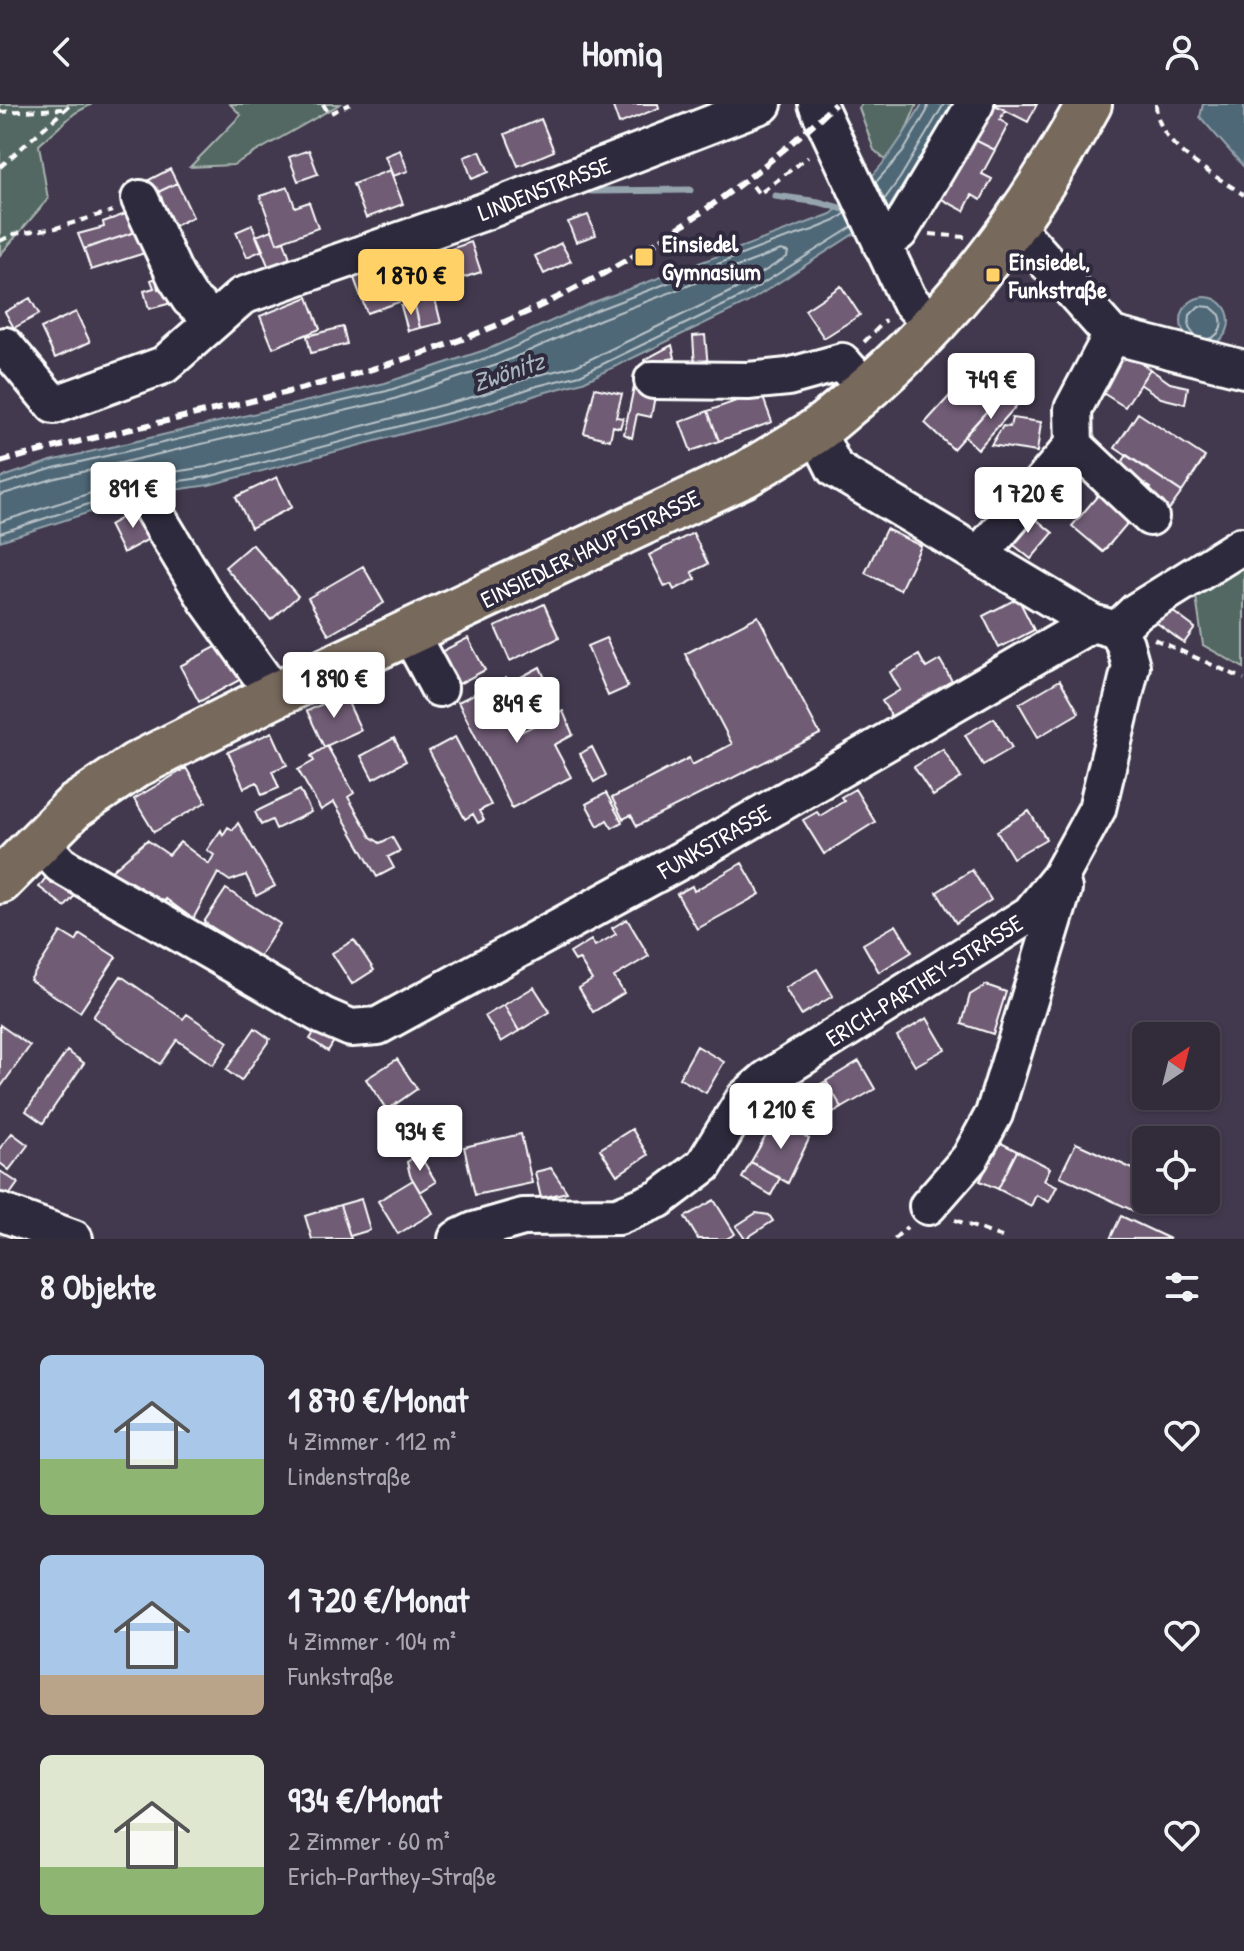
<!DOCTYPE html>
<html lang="de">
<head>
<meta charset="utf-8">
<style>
  body { margin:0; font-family:"Patrick Hand",sans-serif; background:#3d3745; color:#f1f3f6; height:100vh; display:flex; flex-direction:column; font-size:30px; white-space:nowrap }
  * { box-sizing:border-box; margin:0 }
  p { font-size:26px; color:#a8a7af }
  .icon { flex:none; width:44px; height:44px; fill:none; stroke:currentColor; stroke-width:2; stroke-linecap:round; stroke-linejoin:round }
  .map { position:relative; height:1135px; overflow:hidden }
  .drawer { display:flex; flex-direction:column; background:#322b3a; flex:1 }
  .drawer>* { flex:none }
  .needle { width:52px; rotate:35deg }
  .controls { position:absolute; left:1132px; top:918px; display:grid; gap:16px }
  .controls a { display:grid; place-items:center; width:88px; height:88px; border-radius:12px; background:#322b3a; box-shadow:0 2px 6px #0004,0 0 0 2px #4d4754; font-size:40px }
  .price { position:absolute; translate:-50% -68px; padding:0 18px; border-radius:8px; background:#fff; color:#222; font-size:26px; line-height:52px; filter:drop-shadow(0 2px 4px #0008) }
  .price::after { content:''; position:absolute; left:50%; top:48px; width:24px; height:18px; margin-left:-12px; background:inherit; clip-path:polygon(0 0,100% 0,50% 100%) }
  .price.current { background:#ffd166; color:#111 }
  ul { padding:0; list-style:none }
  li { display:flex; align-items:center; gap:24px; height:200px; padding:0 40px }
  li span { display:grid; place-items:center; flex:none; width:224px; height:160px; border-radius:12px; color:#555 }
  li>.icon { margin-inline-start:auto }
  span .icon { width:96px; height:96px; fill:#fffc; stroke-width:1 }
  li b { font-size:34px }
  h2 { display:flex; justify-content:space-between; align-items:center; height:96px; padding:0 40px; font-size:34px }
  header { display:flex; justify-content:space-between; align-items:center; height:104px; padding:0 40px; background:#322b3a; font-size:36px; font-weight:700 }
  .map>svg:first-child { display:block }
  .green { fill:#536862; stroke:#a9b4b0; stroke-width:2 }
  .water { fill:#4f6877; stroke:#95a4ad; stroke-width:2 }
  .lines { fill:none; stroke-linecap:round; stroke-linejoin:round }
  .shore { stroke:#b9c3c9; stroke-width:2 }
  .stream { stroke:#95a4ad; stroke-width:7 }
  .building { fill:#6f5c75; stroke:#fff; stroke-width:2 }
  .minor-casing { stroke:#fff; stroke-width:42 }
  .major-casing { stroke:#fff; stroke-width:50 }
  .path { stroke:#fff; stroke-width:4; stroke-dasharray:8 6; stroke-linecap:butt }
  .minor { stroke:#2f2a3d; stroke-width:36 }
  .major { stroke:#77695c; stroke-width:44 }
  .rail { stroke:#fff; stroke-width:6; stroke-dasharray:12 6; stroke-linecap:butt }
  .poi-dot { fill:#ffd166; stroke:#2f2a3d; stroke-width:3 }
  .labels { text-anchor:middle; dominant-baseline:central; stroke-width:8; stroke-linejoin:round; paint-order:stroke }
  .street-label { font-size:24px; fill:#fff; stroke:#2f2a3d }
  .poi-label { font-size:24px; font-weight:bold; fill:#fff; stroke:#2f2a3d; text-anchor:start }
  .water-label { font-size:26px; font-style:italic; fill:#a7b4bb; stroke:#2f2a3d }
</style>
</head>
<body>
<header><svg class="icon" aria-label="back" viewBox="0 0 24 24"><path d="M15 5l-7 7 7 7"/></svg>Homiq<svg class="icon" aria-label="person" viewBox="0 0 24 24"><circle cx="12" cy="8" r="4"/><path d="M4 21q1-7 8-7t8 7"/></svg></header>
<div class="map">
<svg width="1244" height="1135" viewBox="0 0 1244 1135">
  <rect width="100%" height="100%" fill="#42394e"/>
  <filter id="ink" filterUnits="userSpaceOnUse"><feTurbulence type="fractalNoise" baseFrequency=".0125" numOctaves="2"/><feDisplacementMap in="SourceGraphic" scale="16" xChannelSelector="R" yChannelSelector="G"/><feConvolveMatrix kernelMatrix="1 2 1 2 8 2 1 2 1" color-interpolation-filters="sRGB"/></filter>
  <g filter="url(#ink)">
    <path class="green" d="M0,0H92L75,9L39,41L48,95L0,151Z
      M230,0H340L233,61L190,63L241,11Z
      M862,0H917L891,61L874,46L859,4Z
      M1244,455V564L1203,541L1195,486Z"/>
    <path class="water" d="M922,0H953L886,109L747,199L583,278L539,290L489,307L209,381L146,390L0,437V374L51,357L385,279L491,244L594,198L831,110C870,82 898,42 922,0Z
      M1203,0H1244V63L1200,13Z
      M1181 217a24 24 0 1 1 48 0a24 24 0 1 1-48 0Z"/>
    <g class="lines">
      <path class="shore" d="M876,78L903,48L927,7L928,0
        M884,96L900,74L944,0
        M1195,232L1189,224L1190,211L1199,202L1211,203L1220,211C1224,222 1220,232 1208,235
        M0,381L54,364L387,287L494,252L597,206L778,137L813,126L835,117L846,109
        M0,391L56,374L391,296L497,261L601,215L781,146L788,148L787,153L738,184L576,262L534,272L484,290L206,363L141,373L0,418
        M0,429L144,382L208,373L487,299L537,282L580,271L743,192L852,123"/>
      <path class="stream" d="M591,87L690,86
        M775,92L819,98L847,106"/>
    </g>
    <path class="building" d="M612,0H658L659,4L619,20Z
      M993,0H1037L1028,18Z
      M993,0L1005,6L1000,16L1008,21L995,46L963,30Z
      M541,15L554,47L518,62L505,30Z
      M963,30L995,46L982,70L992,75L981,96L972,91L964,107L932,90Z
      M309,46L318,70L298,77L289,53Z
      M400,46L408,67L393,72L385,52Z
      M480,47L489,68L472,75L464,53Z
      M170,65L177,79L152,91L145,78Z
      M390,66L403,100L366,114L353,80Z
      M177,79L193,113L168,125L152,91Z
      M288,83L295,103L309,98L318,124L277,139L260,92Z
      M134,107L144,125L84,145L78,130L104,123L103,118Z
      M588,111L596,131L576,138L568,118Z
      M252,121L263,146L247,153L236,128Z
      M144,125L151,147L91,166L84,145Z
      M272,126L277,139L284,137L290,154L269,164L256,132Z
      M471,138L481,168L450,178L439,149Z
      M561,139L571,157L544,170L535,152Z
      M395,160L408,195L367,209L354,174Z
      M156,174L158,185L174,181L179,197L149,205L144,187L154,184L151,176Z
      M841,182L860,211L824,234L805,206Z
      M433,187L441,219L420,224L413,192Z
      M308,193L320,225L273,244L260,212Z
      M30,194L39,210L14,224L5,208Z
      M414,199L420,224L408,227L401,202Z
      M76,208L90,238L55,254L41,224Z
      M343,223L347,240L311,249L307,232Z
      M705,231L708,263L695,264L693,232Z
      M672,241L675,254L668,255V269L644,267V256Z
      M1123,248L1150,265L1125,303L1098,286Z
      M976,263L1004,288L953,345L925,319Z
      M1150,265L1170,279L1188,283L1185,300L1161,294L1140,280Z
      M634,283L656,287L651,313L637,310L632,334L624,330Z
      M595,284L622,290L616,313L623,314L620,324L613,322L610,336L584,329Z
      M761,288L772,318L719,337L708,307Z
      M1004,288L1017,301L978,345L964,332Z
      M708,307L719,337L691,347L680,318Z
      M1138,309L1205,353L1182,388L1115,344Z
      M1012,314L1041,318L1037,348L991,341L1003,322L1010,323Z
      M1127,351L1182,388L1168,407L1145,392L1151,384L1119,363Z
      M277,373L292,403L251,424L236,393Z
      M1105,383L1136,409L1103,448L1072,422Z
      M143,402L158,430L123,449L109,421Z
      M1025,406L1053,429L1031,455L1004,433Z
      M886,425L921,442L900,486L865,469Z
      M693,429L708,460L692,468L696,475L674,486L671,480L665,483L649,451Z
      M252,440L298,492L271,516L225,463Z
      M363,462L384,499L329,531L308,494Z
      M1018,494L1034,526L999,544L983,512Z
      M544,500L559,534L510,557L495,523Z
      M1164,501L1195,524L1184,539L1153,516Z
      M758,512L820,630L637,722L631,711L623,715L612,694L689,654L692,661L732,640L685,550Z
      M468,534L485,566L444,588L427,555Z
      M606,534L628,583L608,592L587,542Z
      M225,538L243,574L199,598L180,562Z
      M919,551L926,564L940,556L952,577L892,613L882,597L900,586L890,568Z
      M540,563L557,602L538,611L521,573Z
      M506,574L517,596L502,602L515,631L563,607L573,631L554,641L571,673L512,704L458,598Z
      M1060,576L1079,609L1038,633L1019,600Z
      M344,590L361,626L324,643L307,607Z
      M994,614L1012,644L983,661L965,631Z
      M272,628L287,661L272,667L279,684L262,691L257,678L244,684L228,648Z
      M455,633L491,701L479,707L484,716L478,719L473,710L465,715L429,647Z
      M394,634L406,657L373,675L361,652Z
      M327,642L354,689L348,693L371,733L380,739L392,733L400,747L388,753L394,764L377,773L334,698L321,706L298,666L314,657L311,652Z
      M592,643L606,671L594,678L580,650Z
      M943,645L961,674L933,692L914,663Z
      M186,664L206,698L154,728L134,695Z
      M855,685L875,718L824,750L803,716L817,708L820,712L844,697L841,693Z
      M300,686L311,708L276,725L272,716L261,721L255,708Z
      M606,689L622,718L612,724L607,716L598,722L586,700Z
      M1029,707L1046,735L1013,754L997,727Z
      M238,719L275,782L256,792L246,771L230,777L218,769L193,815L166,795L158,805L108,770L147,736L169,751L180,738L209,760L214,751L207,746L221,726L223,731L228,723L233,726Z
      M742,759L760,790L697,825L677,790L692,782L694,787Z
      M972,766L991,796L956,819L937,788Z
      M50,768L77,789L65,803L39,783Z
      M226,785L280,820L259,853L204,818Z
      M627,815L649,852L614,873L624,889L593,908L579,884L592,876L579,855L575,857L570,849L591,836L595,842L616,830L612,824Z
      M896,821L912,848L879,868L863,840Z
      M61,828L76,837L80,830L116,853L80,908L30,876Z
      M354,836L374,866L352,880L332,849Z
      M817,865L833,892L801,911L785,884Z
      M121,872L183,915L187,910L228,938L213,961L177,936L160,960L93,913Z
      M986,881L1006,888L993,930L962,920L970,891Z
      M534,883L550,908L519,927L504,901Z
      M504,901L519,927L501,938L485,912Z
      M927,914L945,945L915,962L897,932Z
      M0,921L30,942L0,984Z
      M319,921L337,932L328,947L310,935Z
      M255,924L270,935L241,977L226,966Z
      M697,942L724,958L706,989L679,974Z
      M67,947L84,959L43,1019L26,1007Z
      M397,955L417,985L387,1006L366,975Z
      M859,957L875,985L842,1004L826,977Z
      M826,977L842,1004L822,1015L806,988Z
      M775,1016L809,1035L788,1079L751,1058Z
      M632,1025L648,1051L617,1071L600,1045Z
      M12,1029L28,1041L9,1066L0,1059V1044Z
      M521,1030L532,1079L475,1091L464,1043Z
      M999,1038L1017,1047L998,1085L980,1077Z
      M1076,1039L1146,1071V1096L1140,1110L1060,1072Z
      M1017,1047L1050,1064L1044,1076L1057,1082L1049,1098L1036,1091L1031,1102L998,1085Z
      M419,1050L436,1078L420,1088L410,1071L407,1058Z
      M751,1058L780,1074L771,1091L742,1074Z
      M551,1064L567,1088L541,1094L535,1068Z
      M0,1067L18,1079L6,1096L0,1092Z
      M413,1076L433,1109L398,1130L378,1097Z
      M361,1095L370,1126L350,1132L340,1101Z
      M714,1096L735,1130L726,1135H698L685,1113Z
      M340,1101L351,1135H312L305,1112Z
      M756,1109L769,1111L773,1117L745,1135L736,1122Z
      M1121,1112L1170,1135H1110Z"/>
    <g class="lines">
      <g class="minor-casing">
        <path id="minor" d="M817,0L908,195L933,222
          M140,95L176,173L190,195L214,216
          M882,141L899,128L975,0
          M1112,231L1244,265
          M5,242L54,301L164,261L242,192L483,108L763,0
          M653,276L748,277L788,273L842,258L866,285
          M1074,341L1150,413
          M153,406L207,496L275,591
          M979,451L1074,341L1073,305L1112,231L1013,120
          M1117,526L1137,507L1241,442
          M410,530L439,584
          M38,736L61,761L323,912L351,924L378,922L705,743L1092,519
          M928,1102L970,1054L994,1010L1063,785L1061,778
          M0,1108L74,1135
          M457,1135L474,1127L523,1113L618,1112L659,1095L704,1061L745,994L767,975L1030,810L1060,773L1097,705L1131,562L1125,540L1117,526L1092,519L835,365L816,327"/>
      </g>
      <g class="major-casing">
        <path id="major" d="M0,777L74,703L136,661L275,591L746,370C768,356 792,343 814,328C829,318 842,305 856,294C952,214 1029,109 1089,0"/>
      </g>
      <path class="path" d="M323,0L329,10L350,0
        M1156,0C1157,45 1212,68 1244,91
        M0,8L62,5
        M0,63L71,0
        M753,82L759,90L808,53
        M930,130L965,133
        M0,137L14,130L56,124L112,107
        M864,238L886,216
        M1154,535L1244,575
        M955,1116L1007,1135
        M894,1135L907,1123"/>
      <use href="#minor" class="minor"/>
      <use href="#major" class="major"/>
      <path class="rail" d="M0,358C144,318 293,294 435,245C584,193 720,108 835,0"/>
    </g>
  </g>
  <g class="poi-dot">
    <rect x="634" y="143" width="20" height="20" rx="4"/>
    <rect x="985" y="163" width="16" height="16" rx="4"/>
  </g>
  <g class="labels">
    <g class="street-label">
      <text transform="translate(544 84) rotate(-21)">LINDENSTRASSE</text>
      <text transform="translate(590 444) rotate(-26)">EINSIEDLER HAUPTSTRASSE</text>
      <text transform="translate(714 737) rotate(-30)">FUNKSTRASSE</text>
      <text transform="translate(924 876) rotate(-32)">ERICH-PARTHEY-STRASSE</text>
    </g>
    <g class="poi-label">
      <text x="662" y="139">Einsiedel<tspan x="662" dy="28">Gymnasium</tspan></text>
      <text x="1009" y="157">Einsiedel,<tspan x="1009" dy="28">Funkstraße</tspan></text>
    </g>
    <g class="water-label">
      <text transform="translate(508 267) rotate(-19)">Zwönitz</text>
    </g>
  </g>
</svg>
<div class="controls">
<a><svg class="needle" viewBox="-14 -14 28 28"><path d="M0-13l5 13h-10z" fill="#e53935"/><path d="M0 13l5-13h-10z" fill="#a8a7af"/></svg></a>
<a><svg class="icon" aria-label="locate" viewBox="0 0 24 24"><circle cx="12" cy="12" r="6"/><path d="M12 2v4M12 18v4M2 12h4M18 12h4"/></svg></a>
</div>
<b class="price current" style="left:411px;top:213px">1 870 €</b>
<b class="price" style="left:991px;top:317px">749 €</b>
<b class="price" style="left:133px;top:426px">891 €</b>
<b class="price" style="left:1028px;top:431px">1 720 €</b>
<b class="price" style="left:334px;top:616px">1 890 €</b>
<b class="price" style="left:517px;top:641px">849 €</b>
<b class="price" style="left:781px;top:1047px">1 210 €</b>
<b class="price" style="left:420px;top:1069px">934 €</b>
</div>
<section class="drawer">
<h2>8 Objekte<svg class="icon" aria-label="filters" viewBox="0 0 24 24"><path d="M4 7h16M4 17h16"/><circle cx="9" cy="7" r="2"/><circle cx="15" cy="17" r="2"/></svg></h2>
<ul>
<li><span style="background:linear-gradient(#a9c7e8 65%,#8fb573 0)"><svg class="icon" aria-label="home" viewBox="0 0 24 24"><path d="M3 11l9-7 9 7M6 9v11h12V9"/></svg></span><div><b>1 870 €/Monat</b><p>4 Zimmer · 112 m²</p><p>Lindenstraße</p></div><svg class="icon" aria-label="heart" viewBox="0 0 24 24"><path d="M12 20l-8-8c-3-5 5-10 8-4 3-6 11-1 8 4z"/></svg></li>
<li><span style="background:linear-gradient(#a9c7e8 75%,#b9a48a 0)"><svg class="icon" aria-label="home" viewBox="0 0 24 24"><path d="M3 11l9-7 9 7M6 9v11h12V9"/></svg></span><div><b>1 720 €/Monat</b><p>4 Zimmer · 104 m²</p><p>Funkstraße</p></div><svg class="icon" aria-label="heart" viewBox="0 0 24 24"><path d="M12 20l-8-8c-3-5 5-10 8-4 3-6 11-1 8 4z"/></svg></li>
<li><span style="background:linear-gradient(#dfe7d0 70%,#8fb573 0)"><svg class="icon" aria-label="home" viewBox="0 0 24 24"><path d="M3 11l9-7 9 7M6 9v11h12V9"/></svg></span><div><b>934 €/Monat</b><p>2 Zimmer · 60 m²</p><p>Erich-Parthey-Straße</p></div><svg class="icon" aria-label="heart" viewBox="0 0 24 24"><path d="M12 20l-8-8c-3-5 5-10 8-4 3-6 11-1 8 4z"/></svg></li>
</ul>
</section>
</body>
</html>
